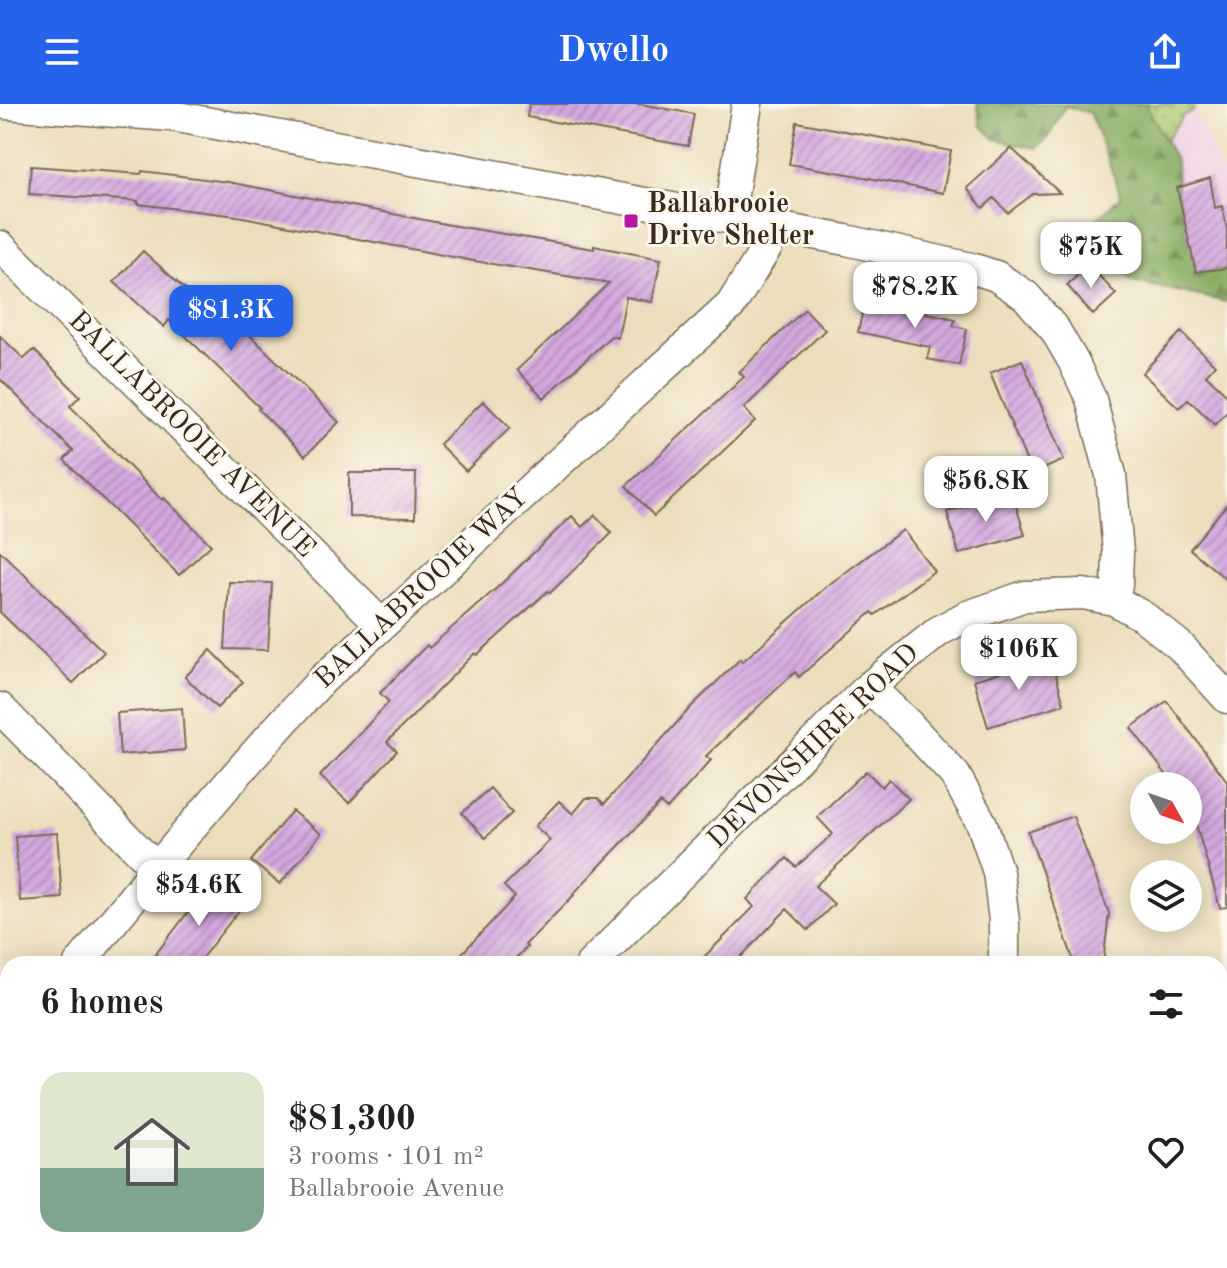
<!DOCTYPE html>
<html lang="en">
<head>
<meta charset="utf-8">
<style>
  body { margin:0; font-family:"Old Standard TT",serif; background:#f6f6f6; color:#202124; height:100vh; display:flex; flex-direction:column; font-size:30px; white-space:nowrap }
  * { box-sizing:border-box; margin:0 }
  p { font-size:26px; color:#757577 }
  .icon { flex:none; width:44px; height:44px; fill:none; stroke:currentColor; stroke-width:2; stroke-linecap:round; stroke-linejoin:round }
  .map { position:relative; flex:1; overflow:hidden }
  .details { position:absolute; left:0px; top:852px; width:1228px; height:312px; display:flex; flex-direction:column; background:#fff; border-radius:24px 24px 0 0; box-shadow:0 4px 20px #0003 }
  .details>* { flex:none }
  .needle { width:52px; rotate:130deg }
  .buttons { position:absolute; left:1130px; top:668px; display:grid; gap:16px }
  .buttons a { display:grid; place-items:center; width:72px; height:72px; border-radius:50%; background:#fff; box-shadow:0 4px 20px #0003; font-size:40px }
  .price { position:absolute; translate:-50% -68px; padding:0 18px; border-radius:16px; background:#fff; color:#222; font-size:26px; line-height:52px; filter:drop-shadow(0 2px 4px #0008) }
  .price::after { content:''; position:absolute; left:50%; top:48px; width:24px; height:18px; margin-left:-12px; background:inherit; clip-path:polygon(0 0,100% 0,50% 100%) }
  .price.selected { background:#2563eb; color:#fff }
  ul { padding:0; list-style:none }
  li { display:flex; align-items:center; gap:24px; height:200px; padding:0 40px }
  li+li { border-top:2px solid #e0e0e0 }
  li span { display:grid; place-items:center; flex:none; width:224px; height:160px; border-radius:24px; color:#555 }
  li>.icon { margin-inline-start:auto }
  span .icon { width:96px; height:96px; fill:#fffc; stroke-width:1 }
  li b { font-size:34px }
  h2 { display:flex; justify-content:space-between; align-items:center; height:96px; padding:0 40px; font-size:34px }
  header { display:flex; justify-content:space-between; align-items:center; height:104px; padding:0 40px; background:#2563eb; color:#fff; font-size:36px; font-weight:800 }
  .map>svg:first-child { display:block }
  .built { fill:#f1d0e4 }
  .grass { fill:url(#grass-dots); stroke:#747a48; stroke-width:2 }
  .forest { fill:url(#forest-firs); stroke:#626c40; stroke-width:2 }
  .building { fill:url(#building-hatch) }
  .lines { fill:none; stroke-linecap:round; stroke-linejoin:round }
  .street-casing { stroke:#796955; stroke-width:33 }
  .street { stroke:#fff; stroke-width:30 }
  .poi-dot { fill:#b5179e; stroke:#fbf7ec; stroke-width:3 }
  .labels { text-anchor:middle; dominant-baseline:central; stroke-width:6; stroke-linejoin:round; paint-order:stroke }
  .poi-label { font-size:28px; font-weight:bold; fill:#3b2a1e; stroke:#fbf7ec; text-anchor:start }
  .street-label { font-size:28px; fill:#3b2a1e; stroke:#fbf7ec }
</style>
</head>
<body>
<header><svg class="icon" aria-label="menu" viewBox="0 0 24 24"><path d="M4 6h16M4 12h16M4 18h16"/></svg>Dwello<svg class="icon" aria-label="share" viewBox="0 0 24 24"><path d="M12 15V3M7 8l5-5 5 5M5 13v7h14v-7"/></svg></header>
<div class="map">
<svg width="1227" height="1164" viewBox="0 0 1227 1164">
  <defs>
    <pattern id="grass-dots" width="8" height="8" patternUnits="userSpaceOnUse" patternTransform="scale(2)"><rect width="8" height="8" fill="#acca71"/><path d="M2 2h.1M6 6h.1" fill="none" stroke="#8da45c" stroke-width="1.8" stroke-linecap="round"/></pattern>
    <pattern id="forest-firs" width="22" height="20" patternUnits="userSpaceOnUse" patternTransform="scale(2)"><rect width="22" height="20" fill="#89ae63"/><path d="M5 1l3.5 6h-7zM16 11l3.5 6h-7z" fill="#718e51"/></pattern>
    <pattern id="building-hatch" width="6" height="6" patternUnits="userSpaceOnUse" patternTransform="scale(2)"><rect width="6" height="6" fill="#d4a8e0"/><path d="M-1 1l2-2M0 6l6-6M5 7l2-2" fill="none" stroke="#ad89b5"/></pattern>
  </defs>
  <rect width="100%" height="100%" fill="#fbf7ec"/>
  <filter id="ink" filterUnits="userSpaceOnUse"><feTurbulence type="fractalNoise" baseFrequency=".0125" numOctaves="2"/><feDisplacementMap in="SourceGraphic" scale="16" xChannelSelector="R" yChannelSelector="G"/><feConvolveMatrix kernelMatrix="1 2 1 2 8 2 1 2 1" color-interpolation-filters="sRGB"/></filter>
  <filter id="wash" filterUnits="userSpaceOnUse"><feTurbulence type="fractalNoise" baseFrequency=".006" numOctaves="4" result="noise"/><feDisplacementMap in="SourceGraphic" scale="32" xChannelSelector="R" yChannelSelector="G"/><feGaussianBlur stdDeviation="1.8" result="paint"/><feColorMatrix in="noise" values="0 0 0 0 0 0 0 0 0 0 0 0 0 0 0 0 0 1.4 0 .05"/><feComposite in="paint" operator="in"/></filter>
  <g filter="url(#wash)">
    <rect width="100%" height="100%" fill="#ebdebc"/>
    <path class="built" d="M1146,0H1192L1227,78V164L1196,168L1177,84L1176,58Z"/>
    <path class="grass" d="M1146,0H1192L1194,6L1184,11L1165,37Z"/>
    <path class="forest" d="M977,0H1146L1176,58L1177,84L1196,168L1227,164V198L1132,177L1087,125L1121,92L1090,9L1065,2L1048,34L1036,44L995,35L981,21Z"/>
    <g id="blocks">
      <path class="building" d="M529,0H640L694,10L688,42L527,13Z
        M797,18L951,47L943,89L854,71L789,60Z
        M1011,44L1060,89L1033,90L1008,109L994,94L983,104L967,84Z
        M31,62L141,70L142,67L228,78L450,121L594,145V142L661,155L652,198L626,193L618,234L611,232L544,294L517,266L609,179L474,157L237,112L138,100V97L29,90Z
        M1210,74L1215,104L1222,102L1227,123V164L1196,168L1177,84Z
        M143,147L212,210L220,202L339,318L305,352L258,305L260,304L169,216L164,223L114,178Z
        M1089,161L1116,190L1093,211L1067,181Z
        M865,196L955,215L953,222L967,225L959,261L927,255L930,243L858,228Z
        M805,205L825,226L744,304L755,317L654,412L626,382L744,273L739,268Z
        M1181,228L1215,261L1206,271L1227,291V308L1215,321L1188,295L1179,304L1142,269Z
        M0,232L24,255L34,246L80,292L70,302L162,396L164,394L211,441L179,471L64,356L73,347L0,275Z
        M1022,256L1064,356L1032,370L990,269Z
        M483,297L510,324L466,367L439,340Z
        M349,369H416L415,414L349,413Z
        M1012,389L1025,431L959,450L947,408Z
        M1227,400V476L1190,445Z
        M595,411L612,429L550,489L548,487L477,551L475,549L387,638L397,647L349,699L320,672L389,598L380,589L427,541L429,544L500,481L572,412L582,423Z
        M903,426L934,467L875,511L872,508L799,573L795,568L706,652L711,656L667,705L660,699L573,790L574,791L525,841L527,843L510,860H452L515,793L504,782L550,736L535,722L559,697L573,710L586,694H598L604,700L691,603L740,555L742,558L827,482Z
        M0,447L104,548L73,579L0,508Z
        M229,478L272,479L268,546L225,545Z
        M211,546L243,578L217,604L185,573Z
        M1051,553L1064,600L988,623L974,576Z
        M1167,597L1227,677V803L1220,804L1188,692V682H1175L1131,624Z
        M182,604L185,646L120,651L117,609Z
        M866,667L882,683L889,675L909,695L815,782L834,800L808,826L787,805L734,860H697L754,803L747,795L787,754L796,763L833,730L817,713Z
        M490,684L512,709L485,734L462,709Z
        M292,707L321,730L280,780L251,757Z
        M1073,712L1109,809L1103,860H1075L1028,728Z
        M57,729L62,794L20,797L15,732Z
        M213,776L244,800L197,860H148Z"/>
    </g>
  </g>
  <g filter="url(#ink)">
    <use href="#blocks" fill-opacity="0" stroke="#796955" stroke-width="2"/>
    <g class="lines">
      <g class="street-casing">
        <path id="street" d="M6,0L172,12L846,136L971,164L996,172L1026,192L1055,226L1073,257L1091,295L1111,371L1118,448L1117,480L1114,496
          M729,115L747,0
          M0,142L382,521
          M869,583L908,620L955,671L982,720L998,768L1004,817V860
          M0,604L156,764
          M79,860C157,763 236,667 322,576L731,201L767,143L771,123
          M591,860L869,583L939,527L965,513L1025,492L1083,490L1114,496L1144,513L1180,542L1227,594
          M0,956L8,947
          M302,1164L307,1156
          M857,1164L863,1156"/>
      </g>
      <use href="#street" class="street"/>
    </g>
  </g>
  <rect class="poi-dot" x="623" y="109" width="16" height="16" rx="4"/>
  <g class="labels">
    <g class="poi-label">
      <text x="647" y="101">Ballabrooie<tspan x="647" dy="32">Drive Shelter</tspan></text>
    </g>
    <g class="street-label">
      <text transform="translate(191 331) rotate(45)">BALLABROOIE AVENUE</text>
      <text transform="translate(422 485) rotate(-43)">BALLABROOIE WAY</text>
      <text transform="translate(814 643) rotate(-44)">DEVONSHIRE ROAD</text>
    </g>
  </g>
</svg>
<div class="buttons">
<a><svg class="needle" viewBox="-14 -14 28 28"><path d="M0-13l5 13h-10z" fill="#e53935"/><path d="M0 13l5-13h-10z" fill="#757577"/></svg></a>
<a><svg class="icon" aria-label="layers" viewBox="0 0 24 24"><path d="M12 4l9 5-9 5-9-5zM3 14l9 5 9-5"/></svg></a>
</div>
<b class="price" style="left:1091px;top:186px">$75K</b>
<b class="price" style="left:915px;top:226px">$78.2K</b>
<b class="price selected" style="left:231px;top:249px">$81.3K</b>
<b class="price" style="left:986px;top:420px">$56.8K</b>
<b class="price" style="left:1019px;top:588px">$106K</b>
<b class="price" style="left:199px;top:824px">$54.6K</b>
<section class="details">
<h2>6 homes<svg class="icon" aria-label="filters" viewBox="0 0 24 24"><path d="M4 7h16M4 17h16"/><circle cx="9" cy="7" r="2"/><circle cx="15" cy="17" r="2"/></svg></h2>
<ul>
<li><span style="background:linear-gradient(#dfe7d0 60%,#7fa58c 0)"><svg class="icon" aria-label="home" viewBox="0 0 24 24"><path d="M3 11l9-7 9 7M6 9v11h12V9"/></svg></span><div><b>$81,300</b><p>3 rooms · 101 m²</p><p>Ballabrooie Avenue</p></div><svg class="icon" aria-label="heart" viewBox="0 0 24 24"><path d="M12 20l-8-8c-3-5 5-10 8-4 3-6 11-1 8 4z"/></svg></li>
</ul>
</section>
</div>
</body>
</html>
